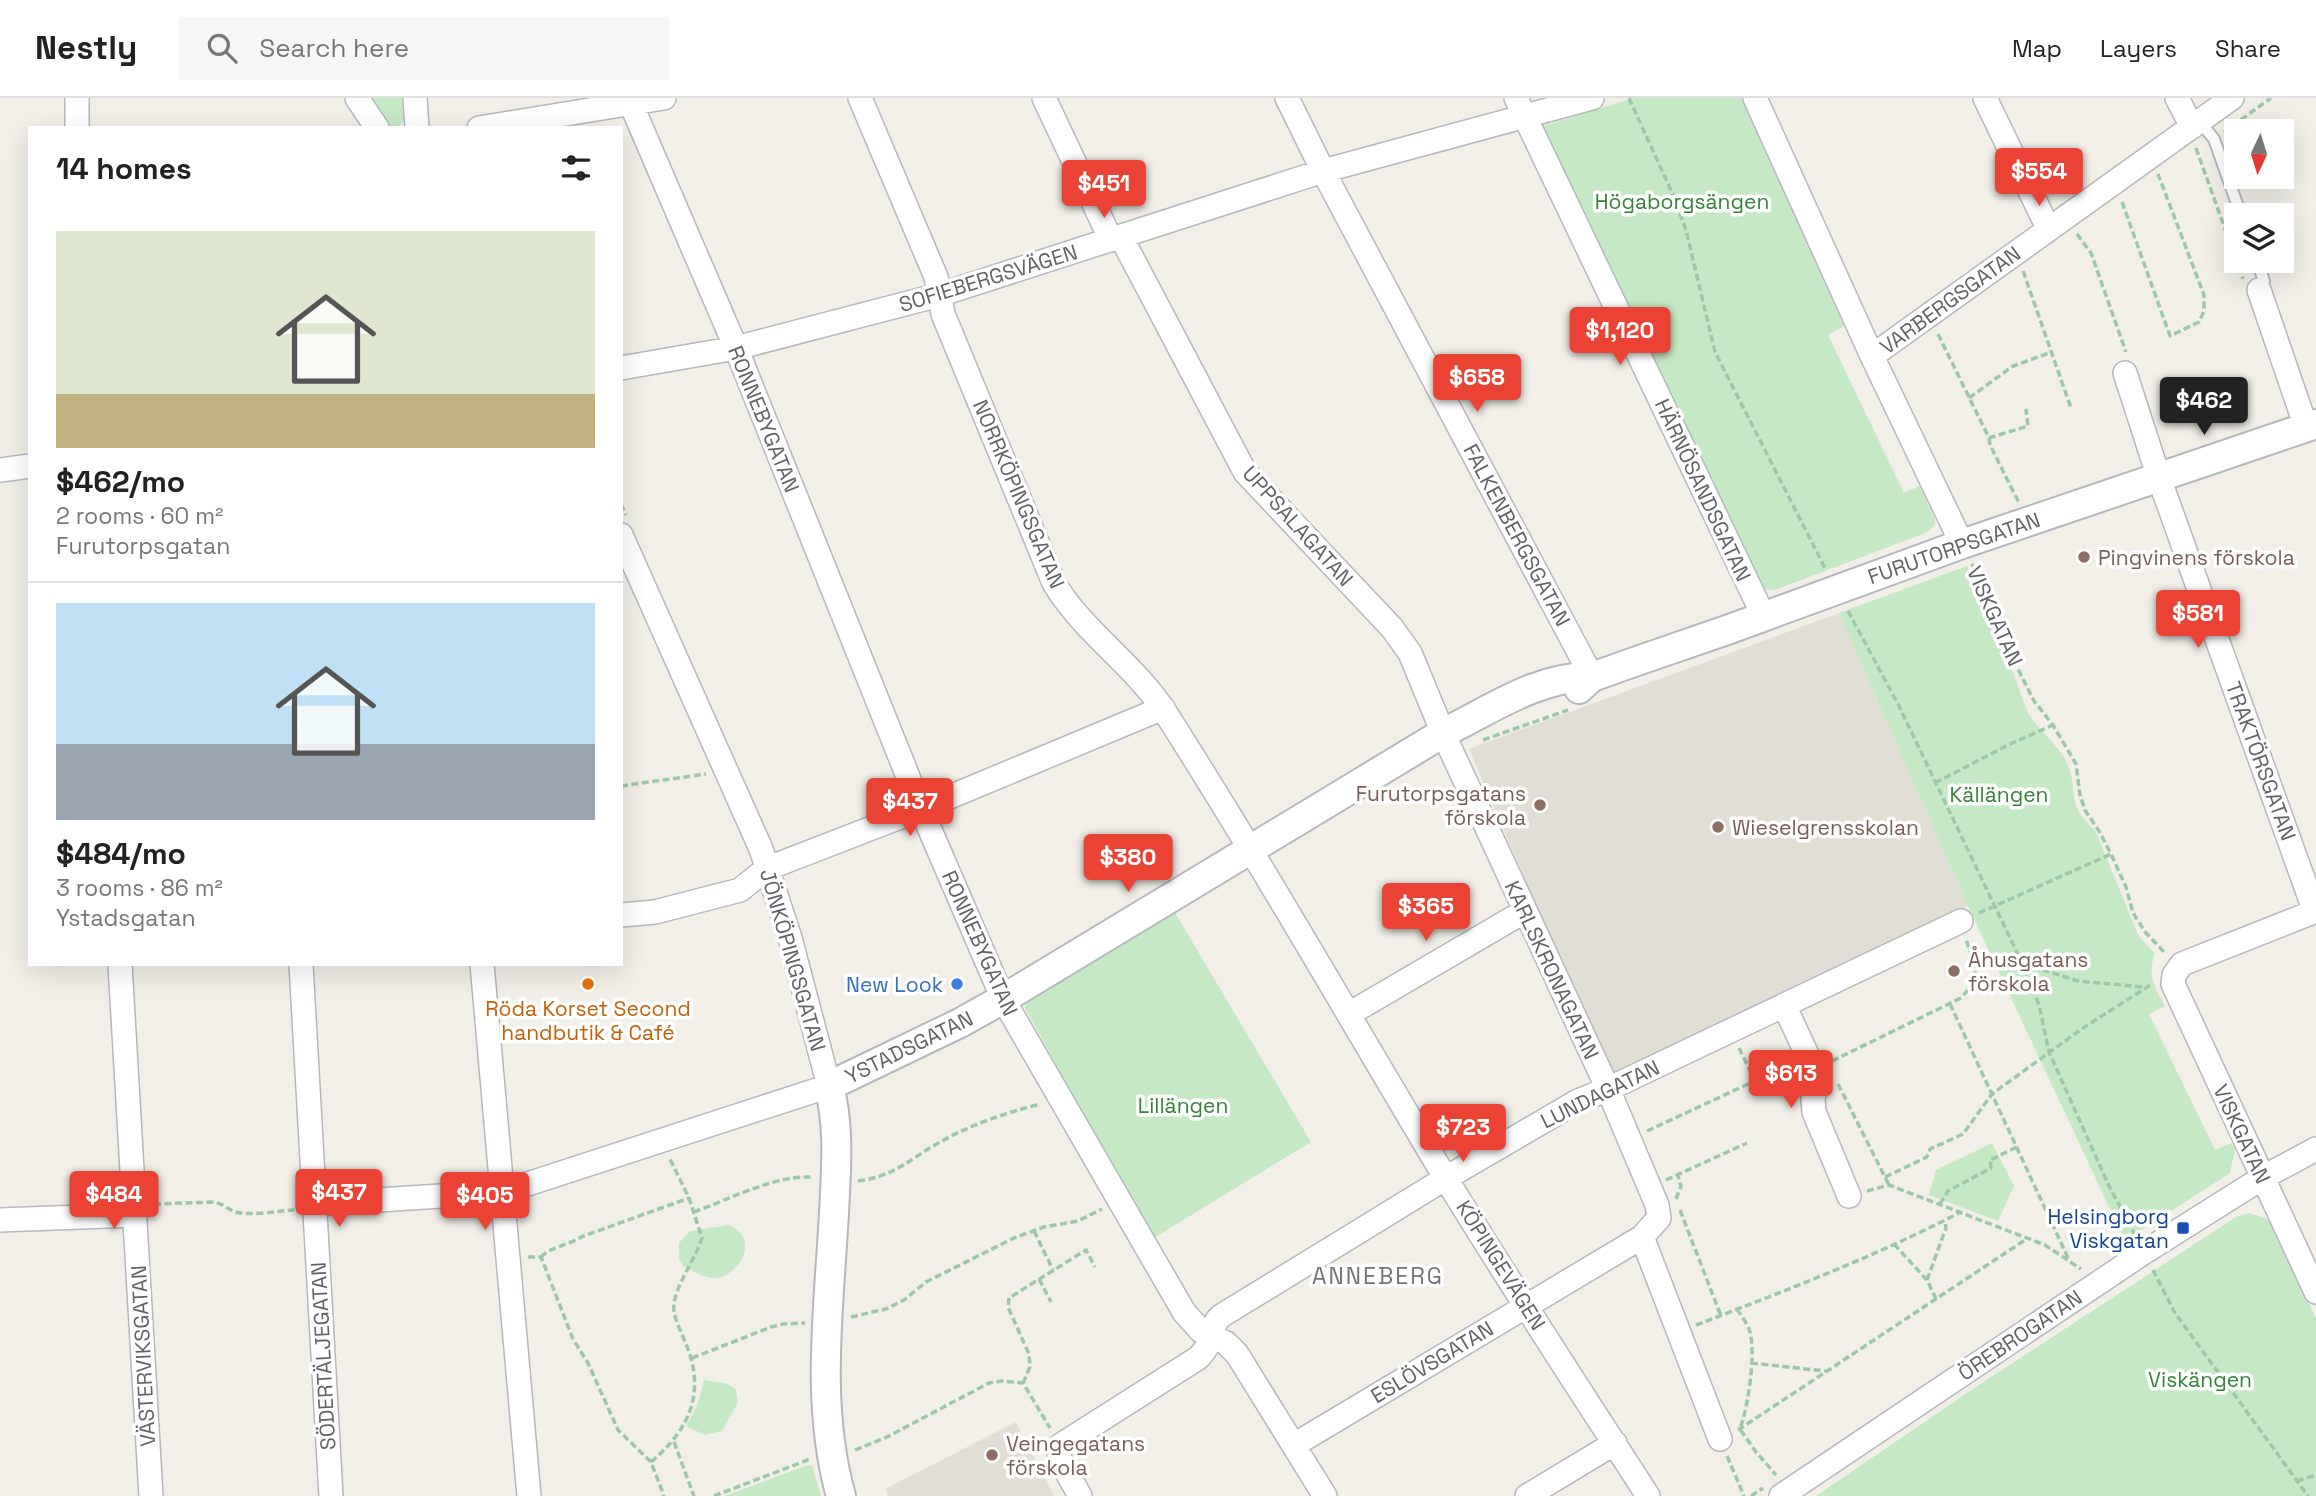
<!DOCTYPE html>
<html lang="en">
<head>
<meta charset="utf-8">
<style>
  body { margin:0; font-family:"Space Grotesk",sans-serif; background:#f6f6f6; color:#222; height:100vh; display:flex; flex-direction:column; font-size:26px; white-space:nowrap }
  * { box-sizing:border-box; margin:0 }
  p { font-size:23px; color:#767676 }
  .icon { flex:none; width:38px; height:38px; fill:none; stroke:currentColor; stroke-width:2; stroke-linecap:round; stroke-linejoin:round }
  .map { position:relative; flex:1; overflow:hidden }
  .side { position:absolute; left:28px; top:28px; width:595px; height:840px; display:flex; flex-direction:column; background:#fff; border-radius:0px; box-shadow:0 7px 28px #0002 }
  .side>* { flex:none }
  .needle { width:46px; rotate:184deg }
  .tools { position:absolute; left:2224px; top:21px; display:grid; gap:14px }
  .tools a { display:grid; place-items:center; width:70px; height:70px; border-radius:0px; background:#fff; box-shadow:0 7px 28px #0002; font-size:35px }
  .price { position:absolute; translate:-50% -60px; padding:0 16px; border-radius:7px; background:#ea4335; color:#fff; font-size:23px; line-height:46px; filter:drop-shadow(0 2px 4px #0008) }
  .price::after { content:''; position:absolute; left:50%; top:42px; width:21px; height:16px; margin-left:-10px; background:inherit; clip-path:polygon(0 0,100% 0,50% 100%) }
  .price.on { background:#222; color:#fff }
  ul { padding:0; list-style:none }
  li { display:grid; align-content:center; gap:14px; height:371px; padding:0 28px }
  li+li { border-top:2px solid #e0e0e0 }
  li span { display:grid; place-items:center; height:217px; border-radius:0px; color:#555 }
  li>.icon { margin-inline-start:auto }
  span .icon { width:126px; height:126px; fill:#fffc; stroke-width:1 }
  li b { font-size:30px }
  h2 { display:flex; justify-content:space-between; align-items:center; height:84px; padding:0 28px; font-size:30px }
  header { display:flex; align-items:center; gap:42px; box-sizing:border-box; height:98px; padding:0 35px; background:#fff; border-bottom:2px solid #e0e0e0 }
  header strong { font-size:33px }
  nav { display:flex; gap:38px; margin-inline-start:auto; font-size:24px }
  .search { width:490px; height:63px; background:#f6f6f6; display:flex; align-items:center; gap:18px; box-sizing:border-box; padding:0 24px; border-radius:0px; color:#767676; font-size:26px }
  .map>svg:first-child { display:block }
  .education { fill:#e1ded6 }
  .green { fill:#c5e8c5 }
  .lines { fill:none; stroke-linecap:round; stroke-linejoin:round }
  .service-casing { stroke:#b5b8bc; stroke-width:14 }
  .minor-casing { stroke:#b5b8bc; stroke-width:26 }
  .tertiary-casing { stroke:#b5b8bc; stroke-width:32 }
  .path { stroke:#9cc7a9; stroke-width:3.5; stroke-dasharray:7 3.5; stroke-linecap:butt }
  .service { stroke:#fff; stroke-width:10 }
  .minor { stroke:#fff; stroke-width:23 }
  .tertiary { stroke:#fff; stroke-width:28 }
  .education-dot { fill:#8d6e63; stroke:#fff; stroke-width:2.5 }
  .food-dot { fill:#e8710a; stroke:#fff; stroke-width:2.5 }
  .shop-dot { fill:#3f7fe0; stroke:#fff; stroke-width:2.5 }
  .transit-dot { fill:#1a4fb4; stroke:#fff; stroke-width:2.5 }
  .labels { text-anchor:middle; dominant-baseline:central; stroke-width:7; stroke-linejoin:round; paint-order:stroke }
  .park-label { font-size:21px; fill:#348238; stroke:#fff }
  .street-label { font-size:21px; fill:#5f6368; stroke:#fff }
  .education-label { font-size:21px; fill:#785e54; stroke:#fff; text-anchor:start }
  .shop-label { font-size:21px; fill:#366cbe; stroke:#fff; text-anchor:end }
  .food-label { font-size:21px; fill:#c56008; stroke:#fff }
  .transit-label { font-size:21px; fill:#164399; stroke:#fff; text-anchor:end }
  .neighbourhood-label { font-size:23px; letter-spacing:2px; fill:#70757a; stroke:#fff }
</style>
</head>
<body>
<header>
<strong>Nestly</strong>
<div class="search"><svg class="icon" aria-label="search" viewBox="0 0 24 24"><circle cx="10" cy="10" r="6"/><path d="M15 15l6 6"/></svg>Search here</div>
<nav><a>Map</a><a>Layers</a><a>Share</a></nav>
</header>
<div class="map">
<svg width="2316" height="1398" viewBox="0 0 2316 1398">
  <rect width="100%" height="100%" fill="#f1efe8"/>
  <path class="education" d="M1839,515L1968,808L1611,981L1469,651Z
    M1016,1324L1054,1398H888L885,1391Z"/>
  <path class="green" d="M368,0H406L407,19L399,28L388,29Z
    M1634,0H1744L1844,228L1828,237L1904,395L1920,388L1935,422V426L1928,434L1775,492L1761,491L1537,30Z
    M1967,468L1992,518L2028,615C2038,631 2053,642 2063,658C2082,687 2061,704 2095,732L2139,839L2155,855C2147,877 2154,889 2165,908L2149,916L2215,1052L2231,1045L2235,1051L2230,1075L2125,1143L1968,808L1839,515Z
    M1174,813L1311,1044L1152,1141L1025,910L1027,900Z
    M1992,1045L2014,1088L1998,1123L1929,1097L1936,1072Z
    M2249,1115L2265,1120L2272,1125L2316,1221V1398H1816L1976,1289L2236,1119Z
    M729,1127C734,1130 740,1133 742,1137C753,1155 733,1180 714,1180C704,1180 691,1172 683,1168L679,1160V1145L690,1133Z
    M704,1282L726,1285L736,1292L738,1304L722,1333L705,1337L686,1328L698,1306Z
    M812,1367L821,1398H725L805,1368Z"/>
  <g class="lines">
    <g class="service-casing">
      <path id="service" d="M2200,24L2214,41L2241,117
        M2257,163L2264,183L2259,192"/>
    </g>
    <g class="minor-casing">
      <path id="minor" d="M357,0L377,30
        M415,0L417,30
        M860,0L936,179L943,216L1054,485C1083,534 1134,566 1165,614C1262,766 1352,924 1445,1079C1510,1186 1580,1292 1648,1398
        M1044,0L1111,142
        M1287,0L1323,73L1592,579
        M1516,0L1764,519
        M1755,0L1872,258L1962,446
        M1985,0L2048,130
        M2177,0L2192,29
        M631,6L736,250L921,711L1003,901L1184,1214L1201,1233L1226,1245L1237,1256L1325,1398
        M77,30V0
        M479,30L664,0
        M1121,139L1245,374L1392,530L1410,555L1443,635L1608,991L1657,1107L1659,1120L1642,1139L1720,1341
        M2259,192L2306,329
        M1872,258L2232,0
        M621,270L736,250L939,197L1323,73L1592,0
        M2125,275L2159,380L2315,814
        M0,372L30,368
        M2316,813L2182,866L2174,877L2173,886L2316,1194
        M621,817L655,814L740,792L766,771L921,711L1163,610
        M120,866L151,1398
        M301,866L331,1398
        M482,866L529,1398
        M1784,907L1817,978L1813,1001L1814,1014L1849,1098
        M1349,916L1525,813
        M316,1106L503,1094L829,988L790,840L761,751L621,437
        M0,1122L135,1117
        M1294,1347L1642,1139
        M1080,1398L1059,1360L1061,1347L1198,1260C1216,1243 1208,1229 1221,1218L1446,1080L1578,1003L1608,991L1961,823
        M1527,1398L1615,1345
        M1781,1398L2143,1155L2262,1080L2316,1051"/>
    </g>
    <g class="tertiary-casing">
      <path id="tertiary" d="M1579,591L1592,579L1637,563L1727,532L1962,446L2316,326
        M841,1398C815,1307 829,1208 834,1115C836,1072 840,1030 829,988L960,925L1003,901L1443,635C1491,612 1537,578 1592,579"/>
    </g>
    <path class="path" d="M1629,0L1674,99L1686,132L1715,254L1826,472
      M2224,34L2271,0
      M2196,50L2243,181
      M2122,104L2170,238L2199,224L2204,213V197L2158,76
      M2077,136L2091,155L2126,254
      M2023,173L2071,310
      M1938,236L1989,340L2028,328L2026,311
      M1969,300L2013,268L2052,254
      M1989,340L1990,347L2019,405
      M621,406L626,417
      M1972,466L1996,515L2014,563L2034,603L2053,627L2076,666L2080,697L2085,712L2099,733L2111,756L2126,789L2133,815L2146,835L2166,856
      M1848,513L1899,608L2022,865L2039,907L2049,954L2109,1088L2135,1137
      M1483,642L1568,612
      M1935,685L2008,647L2053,627
      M621,688L706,676
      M1979,815L2111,756
      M1971,855L2022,865L2078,883L2143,889
      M1950,906L2069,1162
      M1739,950L1755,983
      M1832,963L1961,900C1983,876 1975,871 1966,841
      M1838,986L1889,1087
      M1647,1033L1789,967
      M1885,1079L1927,1059L1930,1051L1963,1036L1992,996L2083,930L2152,886
      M1666,1082L1747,1045
      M858,1083C897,1078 910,1060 942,1043C972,1026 1006,1015 1040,1006
      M1867,1093L1889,1087L2045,1147L2081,1171
      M1676,1101L1681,1088L1678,1077
      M154,1106L215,1104C223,1106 228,1111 235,1114C250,1118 278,1113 294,1112
      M1940,1106L1948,1093L1991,1070L1990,1062L2017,1049
      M1680,1112L1721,1218
      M694,1114C730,1101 775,1077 812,1079
      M1034,1133L1053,1172
      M1894,1146L1927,1182L1936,1201
      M528,1159H541L573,1241L588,1265L618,1332L651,1364L664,1398
      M541,1159C550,1149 569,1147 581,1139L689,1100
      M2153,1172L2175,1215L2308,1398
      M1039,1181L1051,1204
      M1927,1182L1946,1130L1945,1123
      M1737,1211C1741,1217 1746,1224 1749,1231C1757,1252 1748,1309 1740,1331L1756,1354L1776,1377
      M851,1219L886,1211L904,1202L926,1184L1014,1140L1044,1129L1078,1123L1102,1111
      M1696,1227C1785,1193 1876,1158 1961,1114
      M692,1260L771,1229L783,1226L805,1225
      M1751,1265L1825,1273
      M1023,1285L1030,1269L1029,1256L1008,1209L1009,1200L1086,1152L1095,1169
      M1738,1332L2028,1140
      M674,1344L694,1398
      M855,1352L887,1339L989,1285L1002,1283L1023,1285L1050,1330
      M1727,1358L1744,1398
      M651,1364C690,1331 706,1294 686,1246C681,1233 672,1218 674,1205C678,1183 695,1162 702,1140L689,1100L670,1061
      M2297,1383L2316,1377
      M714,1398L810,1361
      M1751,1398L1763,1390"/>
    <use href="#service" class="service"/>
    <use href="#minor" class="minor"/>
    <use href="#tertiary" class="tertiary"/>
  </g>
  <g class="education-dot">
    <circle cx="2084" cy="459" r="7"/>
    <circle cx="1540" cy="707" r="7"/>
    <circle cx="1718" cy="729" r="7"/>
    <circle cx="1954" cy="873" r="7"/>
    <circle cx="992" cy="1357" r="7"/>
  </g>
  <circle class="food-dot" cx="588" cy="886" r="7"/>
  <circle class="shop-dot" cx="957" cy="886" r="7"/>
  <rect class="transit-dot" x="2176" y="1123" width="14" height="14" rx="3.5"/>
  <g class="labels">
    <g class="park-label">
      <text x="1682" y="103">Högaborgsängen</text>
      <text x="1999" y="696">Källängen</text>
      <text x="1183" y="1007">Lillängen</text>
      <text x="2200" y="1281">Viskängen</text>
    </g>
    <g class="street-label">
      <text transform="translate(988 180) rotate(-17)">SOFIEBERGSVÄGEN</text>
      <text transform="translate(1950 202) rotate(-36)">VARBERGSGATAN</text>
      <text transform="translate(764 321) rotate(68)">RONNEBYGATAN</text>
      <text transform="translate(1703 392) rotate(65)">HÄRNÖSANDSGATAN</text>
      <text transform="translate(1019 396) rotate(67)">NORRKÖPINGSGATAN</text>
      <text transform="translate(1298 428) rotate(48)">UPPSALAGATAN</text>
      <text transform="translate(1517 437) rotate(62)">FALKENBERGSGATAN</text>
      <text transform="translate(1954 450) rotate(-19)">FURUTORPSGATAN</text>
      <text transform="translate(1995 518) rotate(66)">VISKGATAN</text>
      <text transform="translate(2261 663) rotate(70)">TRAKTÖRSGATAN</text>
      <text transform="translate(980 845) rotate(66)">RONNEBYGATAN</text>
      <text transform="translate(793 862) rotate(74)">JÖNKÖPINGSGATAN</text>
      <text transform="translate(1552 872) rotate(65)">KARLSKRONAGATAN</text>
      <text transform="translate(909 949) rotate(-26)">YSTADSGATAN</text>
      <text transform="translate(1600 996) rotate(-26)">LUNDAGATAN</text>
      <text transform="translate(2242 1036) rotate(65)">VISKGATAN</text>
      <text transform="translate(1501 1167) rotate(58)">KÖPINGEVÄGEN</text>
      <text transform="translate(2020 1237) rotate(-34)">ÖREBROGATAN</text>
      <text transform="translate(143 1258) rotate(-93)">VÄSTERVIKSGATAN</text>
      <text transform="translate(323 1258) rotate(-93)">SÖDERTÄLJEGATAN</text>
      <text transform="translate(1432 1264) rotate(-31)">ESLÖVSGATAN</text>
    </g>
    <g class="education-label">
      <text x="2098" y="459">Pingvinens förskola</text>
      <text x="1526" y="695" text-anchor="end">Furutorpsgatans<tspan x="1526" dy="24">förskola</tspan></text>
      <text x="1732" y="729">Wieselgrensskolan</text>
      <text x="1968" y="861">Åhusgatans<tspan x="1968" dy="24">förskola</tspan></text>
      <text x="1006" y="1345">Veingegatans<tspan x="1006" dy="24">förskola</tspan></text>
    </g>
    <g class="shop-label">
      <text x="943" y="886">New Look</text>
    </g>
    <g class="food-label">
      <text x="588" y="910">Röda Korset Second<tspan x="588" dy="24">handbutik &amp; Café</tspan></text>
    </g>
    <g class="transit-label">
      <text x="2169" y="1118">Helsingborg<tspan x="2169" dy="24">Viskgatan</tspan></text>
    </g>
    <g class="neighbourhood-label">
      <text x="1378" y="1178">ANNEBERG</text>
    </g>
  </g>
</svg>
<div class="tools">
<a><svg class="needle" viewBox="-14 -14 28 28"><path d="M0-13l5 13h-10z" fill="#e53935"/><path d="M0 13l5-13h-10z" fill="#767676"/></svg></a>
<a><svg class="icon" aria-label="layers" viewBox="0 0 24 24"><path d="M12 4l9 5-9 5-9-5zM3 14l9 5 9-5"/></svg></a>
</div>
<b class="price" style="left:2039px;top:110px">$554</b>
<b class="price" style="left:1104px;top:122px">$451</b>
<b class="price" style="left:1620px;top:269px">$1,120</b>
<b class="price" style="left:1477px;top:316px">$658</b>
<b class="price on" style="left:2204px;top:339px">$462</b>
<b class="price" style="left:2198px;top:552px">$581</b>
<b class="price" style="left:910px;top:740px">$437</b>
<b class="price" style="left:1128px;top:796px">$380</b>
<b class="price" style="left:1426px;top:845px">$365</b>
<b class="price" style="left:1791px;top:1012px">$613</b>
<b class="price" style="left:1463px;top:1066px">$723</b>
<b class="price" style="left:339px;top:1131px">$437</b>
<b class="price" style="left:114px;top:1133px">$484</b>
<b class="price" style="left:485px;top:1134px">$405</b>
<section class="side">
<h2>14 homes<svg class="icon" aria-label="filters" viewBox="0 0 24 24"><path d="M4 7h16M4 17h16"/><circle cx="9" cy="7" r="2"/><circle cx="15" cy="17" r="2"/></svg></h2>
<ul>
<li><span style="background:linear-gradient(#dfe7d0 75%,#c2b280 0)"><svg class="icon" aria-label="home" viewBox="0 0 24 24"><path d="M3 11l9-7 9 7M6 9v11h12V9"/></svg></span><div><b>$462/mo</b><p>2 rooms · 60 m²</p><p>Furutorpsgatan</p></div></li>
<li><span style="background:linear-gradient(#bfe0f5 65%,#9aa5b1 0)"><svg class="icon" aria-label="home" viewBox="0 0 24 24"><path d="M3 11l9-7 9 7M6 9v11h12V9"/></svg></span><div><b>$484/mo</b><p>3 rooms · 86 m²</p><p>Ystadsgatan</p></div></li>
</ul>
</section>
</div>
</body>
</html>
